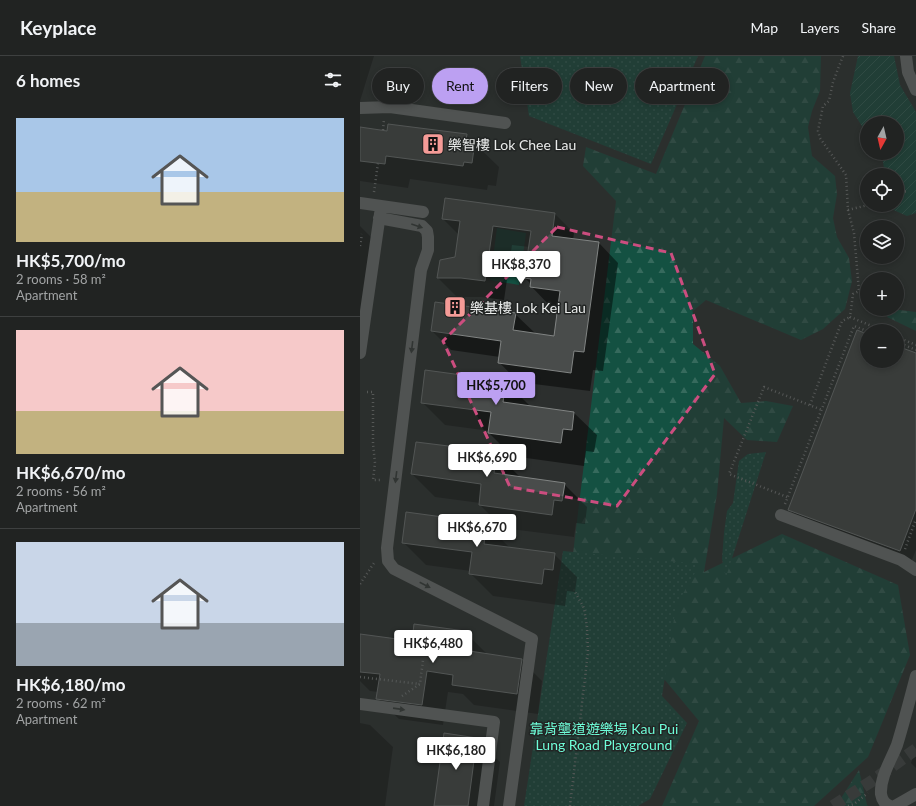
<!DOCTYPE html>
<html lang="en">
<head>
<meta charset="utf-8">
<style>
  body { margin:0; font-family:Lato,"Noto Sans TC",sans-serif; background:#292b2a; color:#f1f3f6; height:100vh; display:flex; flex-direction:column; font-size:15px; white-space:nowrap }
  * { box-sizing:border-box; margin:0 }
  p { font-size:13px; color:#a2a4a5 }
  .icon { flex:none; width:22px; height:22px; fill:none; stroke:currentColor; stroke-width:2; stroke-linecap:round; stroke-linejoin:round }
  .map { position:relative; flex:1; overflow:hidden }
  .sheet { display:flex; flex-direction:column; background:#212322; width:360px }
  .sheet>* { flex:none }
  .top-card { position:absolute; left:12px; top:12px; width:380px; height:36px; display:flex; gap:8px }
  .needle { width:26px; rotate:188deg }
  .controls { position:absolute; left:500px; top:60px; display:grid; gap:8px }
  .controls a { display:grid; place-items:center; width:44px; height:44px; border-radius:50%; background:#212322; box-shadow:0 2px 6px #0003,0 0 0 1px #3e4040; font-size:20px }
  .price { position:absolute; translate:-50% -34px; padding:0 9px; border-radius:4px; background:#fff; color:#222; font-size:13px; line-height:26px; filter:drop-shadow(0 1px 2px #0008) }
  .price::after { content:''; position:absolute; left:50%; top:24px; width:12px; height:9px; margin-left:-6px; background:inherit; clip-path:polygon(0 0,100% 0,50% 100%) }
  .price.selected { background:#bca0f2; color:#111 }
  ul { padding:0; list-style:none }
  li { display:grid; align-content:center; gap:8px; height:212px; padding:0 16px }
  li+li { border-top:1px solid #3e4040 }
  li span { display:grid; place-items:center; height:124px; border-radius:0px; color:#555 }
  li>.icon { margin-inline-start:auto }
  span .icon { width:72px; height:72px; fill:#fffc; stroke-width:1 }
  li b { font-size:17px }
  h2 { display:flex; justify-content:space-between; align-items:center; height:48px; padding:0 16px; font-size:17px }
  .chip { padding:0 14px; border-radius:18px; background:#212322; box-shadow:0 2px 6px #0003,0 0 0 1px #3e4040; font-size:14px; line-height:36px }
  .chip.selected { background:#bca0f2; color:#111 }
  header { display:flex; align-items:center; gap:24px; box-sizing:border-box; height:56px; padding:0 20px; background:#212322; border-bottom:1px solid #3e4040 }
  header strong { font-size:19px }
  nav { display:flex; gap:22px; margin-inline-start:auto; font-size:14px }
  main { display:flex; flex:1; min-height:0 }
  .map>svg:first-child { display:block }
  .grass { fill:#145142 }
  .forest { fill:url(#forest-firs) }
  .park { fill:url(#park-dots) }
  .garden { fill:url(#garden-furrows) }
  .shadow { fill:#0007 }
  .building { fill:#494c4b; stroke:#818483 }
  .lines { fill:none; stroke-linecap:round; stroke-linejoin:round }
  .highway-tunnel { stroke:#484b4a; stroke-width:12; stroke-dasharray:12 6; stroke-linecap:butt }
  .path { stroke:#878988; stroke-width:2.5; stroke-dasharray:1 3; stroke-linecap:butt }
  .minor { stroke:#7c7f7e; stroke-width:12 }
  .oneway { fill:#383c3a }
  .marked { fill:none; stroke:#cc4d7f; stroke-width:3; stroke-dasharray:8 5; stroke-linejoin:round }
  .labels { text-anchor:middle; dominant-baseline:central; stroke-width:3; stroke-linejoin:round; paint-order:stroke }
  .poi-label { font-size:14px; fill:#e9ebea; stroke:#222524; text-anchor:start }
  .park-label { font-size:14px; fill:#6efdd8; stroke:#222524 }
</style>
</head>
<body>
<header>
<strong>Keyplace</strong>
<nav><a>Map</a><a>Layers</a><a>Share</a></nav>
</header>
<main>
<section class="sheet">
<h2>6 homes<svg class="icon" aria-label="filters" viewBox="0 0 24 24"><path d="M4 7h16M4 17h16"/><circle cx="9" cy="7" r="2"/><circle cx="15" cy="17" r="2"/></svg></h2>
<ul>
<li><span style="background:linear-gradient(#a9c7e8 60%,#c2b280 0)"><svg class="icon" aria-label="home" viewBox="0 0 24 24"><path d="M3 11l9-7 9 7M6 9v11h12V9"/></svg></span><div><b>HK$5,700/mo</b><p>2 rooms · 58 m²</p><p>Apartment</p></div></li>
<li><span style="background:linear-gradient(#f6c9c9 65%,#c2b280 0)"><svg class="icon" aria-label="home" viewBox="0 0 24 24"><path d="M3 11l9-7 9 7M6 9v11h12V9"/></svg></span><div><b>HK$6,670/mo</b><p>2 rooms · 56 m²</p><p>Apartment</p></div></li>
<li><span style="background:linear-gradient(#c9d6e8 65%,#9aa5b1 0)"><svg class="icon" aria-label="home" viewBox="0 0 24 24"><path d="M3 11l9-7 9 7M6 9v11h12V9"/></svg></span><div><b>HK$6,180/mo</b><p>2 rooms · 62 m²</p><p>Apartment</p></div></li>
</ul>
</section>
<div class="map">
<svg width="556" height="750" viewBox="0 0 556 750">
  <defs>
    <pattern id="forest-firs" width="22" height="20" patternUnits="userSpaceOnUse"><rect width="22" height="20" fill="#145142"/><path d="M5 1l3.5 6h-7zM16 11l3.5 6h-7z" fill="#366a5d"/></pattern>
    <pattern id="park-dots" width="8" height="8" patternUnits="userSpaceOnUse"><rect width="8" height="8" fill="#145142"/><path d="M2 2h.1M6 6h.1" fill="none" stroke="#366a5d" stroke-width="1.8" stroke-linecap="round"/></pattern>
    <pattern id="garden-furrows" width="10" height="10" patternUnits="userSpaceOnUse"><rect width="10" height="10" fill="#145142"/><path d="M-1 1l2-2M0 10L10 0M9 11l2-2" fill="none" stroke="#366a5d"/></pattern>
  </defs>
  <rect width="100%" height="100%" fill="#2c2f2e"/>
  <path class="grass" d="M137,172L166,177L159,229L130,224Z"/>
  <path class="forest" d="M345,0H461L460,35L452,55L448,71L452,100L475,120L477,138L473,162L477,181L489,202L492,225L485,253L463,273L441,284L346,244L333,255V288L360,310L381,347L406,345L433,350L417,386L387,384L364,362L357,438L344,516L422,478L538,529L550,599L508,701L454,750H302L339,665L305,624L236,613L212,506L256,145L223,110L226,91L296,118Z
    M531,253L556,256V275L527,261Z
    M499,714L507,749L508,750H476Z"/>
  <path class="park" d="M160,0H338L291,108L169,60Z
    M406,396L366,521L362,503L364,477L367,455L373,447L379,405L388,398Z
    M203,495L340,508L316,550L302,640L327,667L290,743L278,750H164Z"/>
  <path class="garden" d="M498,0H534L540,29L556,56V157L547,160L529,152V149H537V119H525L522,99L521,97H537V67H507V78L493,56L490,37Z"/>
  <path class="shadow" d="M0,0H14L0,45Z
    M0,72L28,76L106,79L139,111L136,130L128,129L127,134L50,123L48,132L0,125Z
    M195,158L214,177L213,184L239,187L258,207L243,315L233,314L230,335L158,326L139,306L140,301L91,294L72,275L155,258L175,277L195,281L199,251L190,250L171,230V228L165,222L169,191L152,189L144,244L121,241H97L78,222L81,205L96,202L99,179L83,163Z
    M0,170L14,184L0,275Z
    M507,279V305H537V291L556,298V494L551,506L440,465L429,453Z
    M146,326L169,349L168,350L214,357L237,379L234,396L226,395L224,410L152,400L129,377L130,375L85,369L62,346Z
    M136,397L159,420V422L204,428L227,451L225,468L216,467L214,481L143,472L120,449V447L75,441L52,418Z
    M126,468L149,491V492L194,498L217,521L215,536L207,535L205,550L133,540L110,517L111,515L66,509L43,486Z
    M105,576L126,597V599L161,604L182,625L178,658L114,649L103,638L88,636L83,669L39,663L17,642L18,636L10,635L0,625V587H52Z
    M0,667L10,669L33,691L25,750H0Z
    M117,683L140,706L134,750H75Z
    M556,692V712L551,707Z"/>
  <path class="building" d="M28,68L107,78L106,85L115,86L112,107L104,106L103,110L26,100L25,108L0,105V71L27,75Z
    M85,142L195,157L192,180L239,186L224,296L214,295L211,317L138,307L141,285L71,275L75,246L156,257L153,274L194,280L200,235L170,231L171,223L164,222L171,175L133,170L125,225L101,222H77L80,204L95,201L100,165L82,163Z
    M497,274L507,278V305H537V290L556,297V453L540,495L428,454Z
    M65,314L146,325L143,346L214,356L212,374L203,373L201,387L128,377L131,356L61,347Z
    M56,386L137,396L134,417L205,427L202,445L194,444L192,459L119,449L121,428L51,418Z
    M46,456L127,467L124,488L195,497L193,514L184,513L182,528L109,518L112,496L42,487Z
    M54,568L105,575L103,594L162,603L157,638L92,629L93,619L67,615L62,649L16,643L20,618L0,616V578L52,585Z
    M84,677L117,682L108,750H74Z"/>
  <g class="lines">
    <path class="highway-tunnel" d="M473,750L512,725L556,693"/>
    <path class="path" d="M483,0L473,26L469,45L463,50L458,75L460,82L486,119L488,154L494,177L499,235L493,238L490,261L524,275
      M28,38V32L52,31
      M23,74L24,63
      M14,136L18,107
      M537,137L547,135
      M488,154L508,149
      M0,190L2,178
      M537,281L556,289
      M537,286L556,294
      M7,336H13V388L15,407L13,424H21
      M450,349L482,265L490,261
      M427,441L369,418L404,331L462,354
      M425,448L494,270L507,275
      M545,493L556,463
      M0,528L14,507
      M0,621L60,628
      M42,640L60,628L63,604
      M210,750L228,596L227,571L224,552L214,534
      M488,750L494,748L508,737"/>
    <path class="minor" d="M546,0L548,16L556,34
      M0,52L30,51L145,67
      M0,147L63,156
      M19,162L62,170L67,175L68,181V194L61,214L27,492L28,505L34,513L172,583L149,750
      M0,297L21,151
      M421,459L541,504L556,514
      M0,648L134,666L123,750
      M530,750C524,748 522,744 521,738C520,721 531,704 537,689C544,666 550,643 556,620
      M535,750L556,738"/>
  </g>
  <defs><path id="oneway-solid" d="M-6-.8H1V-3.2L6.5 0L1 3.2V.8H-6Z"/></defs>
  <g class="oneway">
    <use href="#oneway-solid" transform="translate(57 170) rotate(19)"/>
    <use href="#oneway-solid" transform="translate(52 291) rotate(97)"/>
    <use href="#oneway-solid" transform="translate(36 421) rotate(97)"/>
    <use href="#oneway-solid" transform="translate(65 529) rotate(27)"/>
    <use href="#oneway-solid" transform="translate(39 653) rotate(8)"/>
  </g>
  <path d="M0 0H556V750H0ZM197,171L311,197L355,318L257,450L150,431L83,285Z" fill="#2c2f2e" fill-opacity=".55" fill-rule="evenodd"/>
  <path class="marked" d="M197,171L311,197L355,318L257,450L150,431L83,285Z"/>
  <defs>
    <g id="building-square" transform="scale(1.15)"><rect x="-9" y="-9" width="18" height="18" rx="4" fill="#f59b97" stroke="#222524"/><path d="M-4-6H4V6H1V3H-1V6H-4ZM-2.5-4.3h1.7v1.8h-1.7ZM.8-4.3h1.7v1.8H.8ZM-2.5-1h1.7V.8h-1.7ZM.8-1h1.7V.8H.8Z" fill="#111"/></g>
  </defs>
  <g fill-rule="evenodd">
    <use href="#building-square" x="73" y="88"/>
    <use href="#building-square" x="95" y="251"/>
  </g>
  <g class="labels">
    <g class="poi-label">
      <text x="88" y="88">樂智樓 Lok Chee Lau</text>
      <text x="110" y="251">樂基樓 Lok Kei Lau</text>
    </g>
    <g class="park-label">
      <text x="244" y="672">靠背壟道遊樂場 Kau Pui<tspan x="244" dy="16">Lung Road Playground</tspan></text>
    </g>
  </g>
</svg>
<div class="controls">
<a><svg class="needle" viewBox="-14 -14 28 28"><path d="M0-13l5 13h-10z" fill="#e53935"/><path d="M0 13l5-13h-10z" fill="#a2a4a5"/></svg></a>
<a><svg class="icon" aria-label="locate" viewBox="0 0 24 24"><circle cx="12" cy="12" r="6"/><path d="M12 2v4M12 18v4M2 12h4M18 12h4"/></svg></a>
<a><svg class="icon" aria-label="layers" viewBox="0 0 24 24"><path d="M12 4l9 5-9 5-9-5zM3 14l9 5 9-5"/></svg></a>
<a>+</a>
<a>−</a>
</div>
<b class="price" style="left:161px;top:229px">HK$8,370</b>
<b class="price selected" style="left:136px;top:350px">HK$5,700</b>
<b class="price" style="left:127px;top:422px">HK$6,690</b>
<b class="price" style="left:117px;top:492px">HK$6,670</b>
<b class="price" style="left:73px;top:608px">HK$6,480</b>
<b class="price" style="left:96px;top:715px">HK$6,180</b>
<div class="top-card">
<a class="chip">Buy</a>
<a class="chip selected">Rent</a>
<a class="chip">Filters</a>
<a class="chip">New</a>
<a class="chip">Apartment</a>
</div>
</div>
</main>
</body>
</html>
